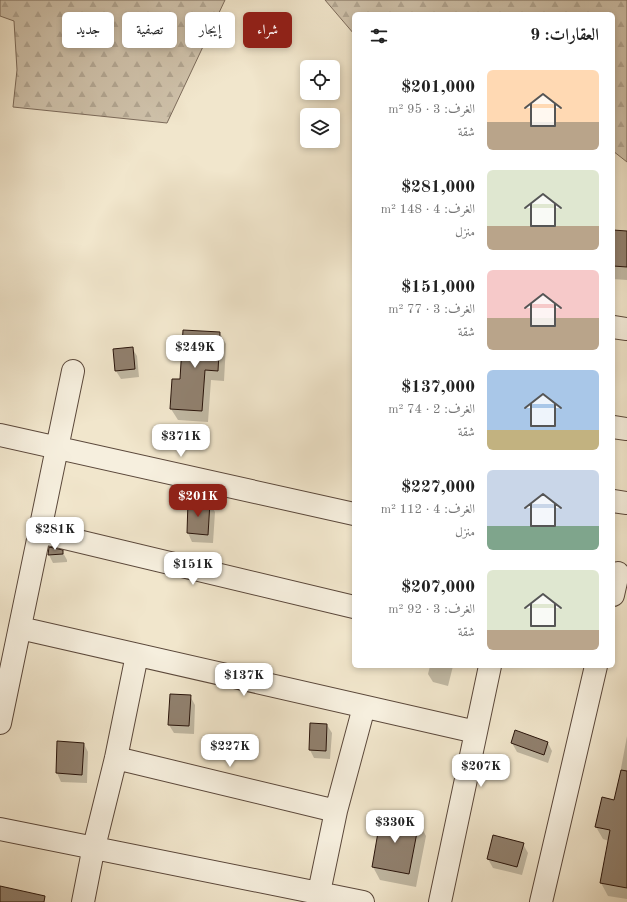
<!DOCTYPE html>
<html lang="ar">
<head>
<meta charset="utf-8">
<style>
  body { margin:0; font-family:"Old Standard TT",Amiri,serif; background:#f2f2f2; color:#222; direction:rtl; height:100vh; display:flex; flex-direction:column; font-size:15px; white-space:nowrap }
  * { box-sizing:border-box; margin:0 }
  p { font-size:13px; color:#767676 }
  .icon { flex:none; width:22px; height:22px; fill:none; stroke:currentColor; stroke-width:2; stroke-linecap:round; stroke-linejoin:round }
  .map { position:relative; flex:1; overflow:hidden; direction:ltr }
  .panel { position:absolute; left:352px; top:12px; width:263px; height:656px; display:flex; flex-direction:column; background:#fff; border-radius:6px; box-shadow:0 2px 6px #0003; direction:rtl }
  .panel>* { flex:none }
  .banner { position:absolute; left:12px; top:12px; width:280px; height:36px; direction:rtl; display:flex; gap:8px }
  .tools { position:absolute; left:300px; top:60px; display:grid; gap:8px }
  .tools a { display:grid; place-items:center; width:40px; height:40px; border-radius:6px; background:#fff; box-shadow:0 2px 6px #0003; font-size:20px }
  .price { position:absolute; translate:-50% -34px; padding:0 9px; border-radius:8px; background:#fff; color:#222; font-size:13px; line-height:26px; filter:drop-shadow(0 1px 2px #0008) }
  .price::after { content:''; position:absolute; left:50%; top:24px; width:12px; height:9px; margin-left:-6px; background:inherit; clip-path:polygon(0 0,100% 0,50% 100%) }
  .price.current { background:#8f2418; color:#fff }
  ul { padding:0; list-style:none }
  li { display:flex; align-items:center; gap:12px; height:100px; padding:0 16px }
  li span { display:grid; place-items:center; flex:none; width:112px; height:80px; border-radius:6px; color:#555 }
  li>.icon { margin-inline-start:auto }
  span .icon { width:48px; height:48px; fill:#fffc; stroke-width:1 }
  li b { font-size:17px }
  h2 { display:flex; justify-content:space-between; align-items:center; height:48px; padding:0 16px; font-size:17px }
  .pill { padding:0 14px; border-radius:6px; background:#fff; box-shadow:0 2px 6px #0003; font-size:14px; line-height:36px }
  .pill.current { background:#8f2418; color:#fff }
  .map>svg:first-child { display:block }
  .forest { fill:url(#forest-firs); stroke:#7c6b5b }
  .shadow { fill:#0003 }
  .building { fill:#91816f; stroke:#29140b }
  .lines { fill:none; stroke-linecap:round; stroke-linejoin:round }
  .minor-casing { stroke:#5b483b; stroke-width:24 }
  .minor { stroke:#f6efde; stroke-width:22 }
</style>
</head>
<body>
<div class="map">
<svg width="627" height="902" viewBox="0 0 627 902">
  <defs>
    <pattern id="forest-firs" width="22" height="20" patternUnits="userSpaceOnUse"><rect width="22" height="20" fill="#cfc2ab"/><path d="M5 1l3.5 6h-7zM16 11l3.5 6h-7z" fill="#b2a692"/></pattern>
  </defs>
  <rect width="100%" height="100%" fill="#f1e6cc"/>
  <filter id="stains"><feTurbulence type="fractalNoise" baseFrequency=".005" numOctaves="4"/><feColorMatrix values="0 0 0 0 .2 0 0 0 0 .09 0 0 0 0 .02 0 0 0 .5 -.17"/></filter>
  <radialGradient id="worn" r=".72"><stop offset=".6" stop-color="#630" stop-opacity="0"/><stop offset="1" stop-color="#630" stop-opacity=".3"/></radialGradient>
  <path class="forest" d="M0,0H225L167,123L13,107L17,70L14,21L0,16Z
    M325,0H627V162L613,151V14H354V34Z"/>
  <path class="shadow" d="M613,231L627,232V280L613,279Z
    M220,333L226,344L224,381L211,380L208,422L178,420L171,409L181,380Z
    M132,348L137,356L139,377L121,379L116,371Z
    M189,502L210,503L215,512L213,543L192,542L188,533Z
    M62,551L67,560V562L53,563L49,555Z
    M430,666H453L448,686L433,682L428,674Z
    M190,696L195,705L194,734L174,733L169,725Z
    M327,725L332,733L330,759L314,758L310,750Z
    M516,731L548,743L552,751L548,763L517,752L512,743Z
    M627,736V899L608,896L601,883L609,841L603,839L596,827L615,801Z
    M58,742L84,744L88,752L87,783L61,782L57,773Z
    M382,816L419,823L426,836L416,887L380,880L373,867Z
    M523,844L528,853L522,875L493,868L488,859Z"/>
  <path class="building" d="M613,230L627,231V267L613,266Z
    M183,330L220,332L218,371L205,370L202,411L170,409L172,379H180Z
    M133,347L135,369L115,371L113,349Z
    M188,501L210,502L208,535L187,533Z
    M49,547L63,550V554L48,555Z
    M170,694L191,695L189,726L168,725Z
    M310,723L327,724L326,751L309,750Z
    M515,730L548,742L544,755L511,743Z
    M57,741L84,743L82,775L56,773Z
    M621,770L627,771V888L600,883L610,830L595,827L602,797L614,800Z
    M381,815L419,822L409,874L372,867Z
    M493,835L524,843L517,867L487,859Z
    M0,886L45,896L44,902H0Z"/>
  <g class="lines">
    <g class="minor-casing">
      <path id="minor" d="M613,327L627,329
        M613,427L627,429
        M0,435L354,514
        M613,501L627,503
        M40,532L354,607
        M613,595L618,573
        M20,628L476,732
        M0,723L73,371
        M116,758L336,811
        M0,829L363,902
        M83,902L93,851L116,758L137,655
        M317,902L336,811L364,707
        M440,902L490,666
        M541,902L596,666"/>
    </g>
    <use href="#minor" class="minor"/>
  </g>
  <rect width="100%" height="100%" filter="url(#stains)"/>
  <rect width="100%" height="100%" fill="url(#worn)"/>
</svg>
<div class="tools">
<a><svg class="icon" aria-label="locate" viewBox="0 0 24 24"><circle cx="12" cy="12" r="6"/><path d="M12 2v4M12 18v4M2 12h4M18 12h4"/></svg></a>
<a><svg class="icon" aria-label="layers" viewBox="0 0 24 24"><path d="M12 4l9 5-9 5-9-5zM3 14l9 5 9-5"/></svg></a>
</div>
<b class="price" style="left:195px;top:369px">$249K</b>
<b class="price" style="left:181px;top:458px">$371K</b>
<b class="price current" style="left:198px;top:518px">$201K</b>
<b class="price" style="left:55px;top:551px">$281K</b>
<b class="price" style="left:193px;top:586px">$151K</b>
<b class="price" style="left:244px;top:697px">$137K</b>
<b class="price" style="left:230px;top:768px">$227K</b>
<b class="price" style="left:481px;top:788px">$207K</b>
<b class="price" style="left:395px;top:844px">$330K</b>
<div class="banner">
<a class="pill current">شراء</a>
<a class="pill">إيجار</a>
<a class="pill">تصفية</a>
<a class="pill">جديد</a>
</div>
<section class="panel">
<h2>العقارات: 9<svg class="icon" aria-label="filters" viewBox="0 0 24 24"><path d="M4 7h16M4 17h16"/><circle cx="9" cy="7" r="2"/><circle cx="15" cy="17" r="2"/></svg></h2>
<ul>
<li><span style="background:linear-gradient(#ffd9b3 65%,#b9a48a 0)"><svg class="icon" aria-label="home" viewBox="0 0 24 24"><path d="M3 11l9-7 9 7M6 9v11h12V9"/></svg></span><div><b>$201,000</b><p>الغرف: 3 · 95 m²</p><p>شقة</p></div></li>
<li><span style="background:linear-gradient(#dfe7d0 70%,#b9a48a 0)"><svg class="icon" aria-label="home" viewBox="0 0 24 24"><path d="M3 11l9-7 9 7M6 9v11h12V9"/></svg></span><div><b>$281,000</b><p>الغرف: 4 · 148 m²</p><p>منزل</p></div></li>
<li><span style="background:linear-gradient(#f6c9c9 60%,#b9a48a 0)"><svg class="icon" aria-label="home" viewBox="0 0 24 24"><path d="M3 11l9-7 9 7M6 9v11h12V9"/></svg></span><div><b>$151,000</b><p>الغرف: 3 · 77 m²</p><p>شقة</p></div></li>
<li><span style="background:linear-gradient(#a9c7e8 75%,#c2b280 0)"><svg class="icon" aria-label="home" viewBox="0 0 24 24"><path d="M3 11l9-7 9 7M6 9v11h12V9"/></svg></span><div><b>$137,000</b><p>الغرف: 2 · 74 m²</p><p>شقة</p></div></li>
<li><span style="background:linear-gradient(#c9d6e8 70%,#7fa58c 0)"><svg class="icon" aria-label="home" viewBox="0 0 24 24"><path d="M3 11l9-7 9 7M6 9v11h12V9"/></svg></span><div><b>$227,000</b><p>الغرف: 4 · 112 m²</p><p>منزل</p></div></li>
<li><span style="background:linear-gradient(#dfe7d0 75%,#b9a48a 0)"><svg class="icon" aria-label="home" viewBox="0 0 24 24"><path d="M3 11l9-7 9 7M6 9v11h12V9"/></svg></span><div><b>$207,000</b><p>الغرف: 3 · 92 m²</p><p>شقة</p></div></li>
</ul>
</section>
</div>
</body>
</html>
